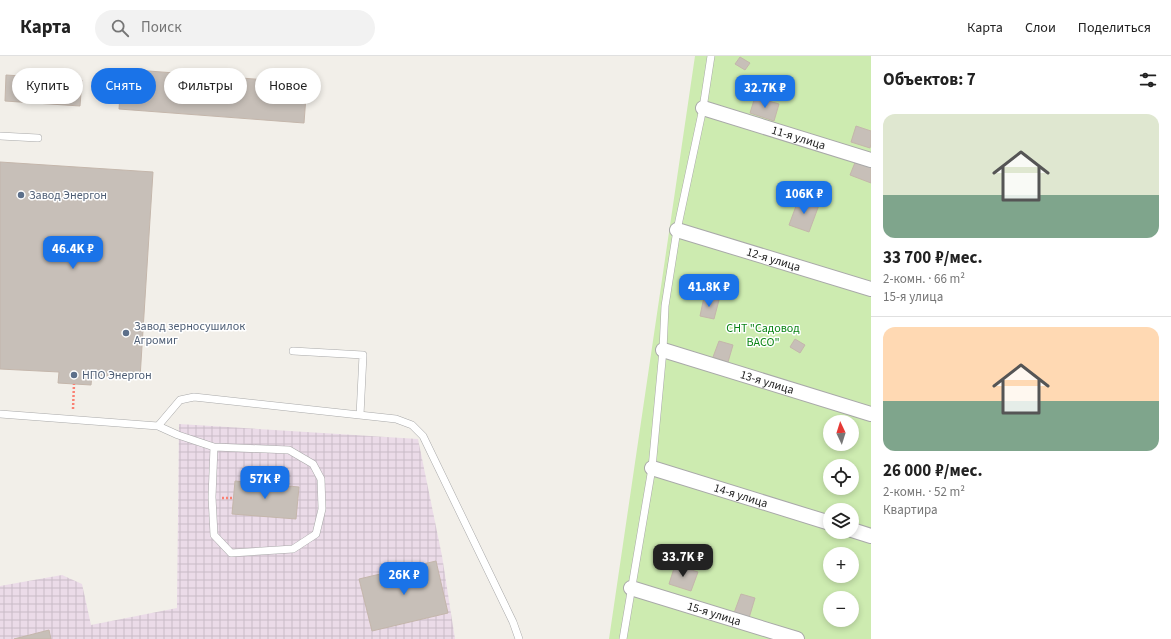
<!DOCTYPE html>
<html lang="ru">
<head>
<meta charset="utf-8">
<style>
  body { margin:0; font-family:"Source Sans 3",sans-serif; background:#f2f2f2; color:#222; height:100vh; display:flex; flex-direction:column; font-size:15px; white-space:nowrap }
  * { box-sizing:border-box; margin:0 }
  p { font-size:13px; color:#767676 }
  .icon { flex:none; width:22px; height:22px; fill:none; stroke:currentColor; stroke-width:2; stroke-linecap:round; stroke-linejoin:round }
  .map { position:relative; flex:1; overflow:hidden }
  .details { display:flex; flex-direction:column; background:#fff; width:300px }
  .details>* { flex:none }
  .top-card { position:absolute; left:12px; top:12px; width:380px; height:36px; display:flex; gap:8px }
  .needle { width:26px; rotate:356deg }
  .fabs { position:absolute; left:823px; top:359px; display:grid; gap:8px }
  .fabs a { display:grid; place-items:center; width:36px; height:36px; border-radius:50%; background:#fff; box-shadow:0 2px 6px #0003; font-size:20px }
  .price { position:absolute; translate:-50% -34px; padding:0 9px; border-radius:8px; background:#1a73e8; color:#fff; font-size:13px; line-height:26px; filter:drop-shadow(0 1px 2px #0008) }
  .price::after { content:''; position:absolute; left:50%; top:24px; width:12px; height:9px; margin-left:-6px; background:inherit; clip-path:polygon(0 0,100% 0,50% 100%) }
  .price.active { background:#222; color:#fff }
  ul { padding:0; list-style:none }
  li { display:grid; align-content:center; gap:8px; height:212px; padding:0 12px }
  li+li { border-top:1px solid #e0e0e0 }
  li span { display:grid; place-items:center; height:124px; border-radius:12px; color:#555 }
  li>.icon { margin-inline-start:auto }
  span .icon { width:72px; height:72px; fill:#fffc; stroke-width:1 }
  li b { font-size:17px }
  h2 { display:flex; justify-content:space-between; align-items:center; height:48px; padding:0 12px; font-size:17px }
  .chip { padding:0 14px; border-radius:18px; background:#fff; box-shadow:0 2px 6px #0003; font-size:14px; line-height:36px }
  .chip.active { background:#1a73e8; color:#fff }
  header { display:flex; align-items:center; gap:24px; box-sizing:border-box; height:56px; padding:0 20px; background:#fff; border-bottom:1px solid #e0e0e0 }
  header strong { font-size:19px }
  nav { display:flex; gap:22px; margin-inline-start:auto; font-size:14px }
  .search { width:280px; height:36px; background:#f2f2f2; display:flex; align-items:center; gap:10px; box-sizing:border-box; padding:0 14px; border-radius:22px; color:#767676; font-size:15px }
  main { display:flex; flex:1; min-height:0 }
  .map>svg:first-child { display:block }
  .industrial { fill:url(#industrial-grid) }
  .garden { fill:#cdebb0; fill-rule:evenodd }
  .building { fill:#c7bfb8; stroke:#c4b6ab }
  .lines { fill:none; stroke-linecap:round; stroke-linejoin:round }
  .service-casing { stroke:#a9a9a9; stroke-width:8 }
  .minor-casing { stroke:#a9a9a9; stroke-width:16 }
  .path { stroke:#fa8072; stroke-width:2.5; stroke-dasharray:2 2; stroke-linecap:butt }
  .service { stroke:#fff; stroke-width:7 }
  .minor { stroke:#fff; stroke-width:14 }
  .service-dot { fill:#5c6f8a; stroke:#fff; stroke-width:1.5 }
  .labels { text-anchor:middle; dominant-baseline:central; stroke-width:3; stroke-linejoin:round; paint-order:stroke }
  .street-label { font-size:12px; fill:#222; stroke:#fff }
  .service-label { font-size:12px; fill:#4e5e75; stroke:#fff; text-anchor:start }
  .park-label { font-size:12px; fill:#0c8416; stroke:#fff }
</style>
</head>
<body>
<header>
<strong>Карта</strong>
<div class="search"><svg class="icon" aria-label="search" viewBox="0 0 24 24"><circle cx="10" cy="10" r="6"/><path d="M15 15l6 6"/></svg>Поиск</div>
<nav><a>Карта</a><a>Слои</a><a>Поделиться</a></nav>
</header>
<main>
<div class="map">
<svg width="871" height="583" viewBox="0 0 871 583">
  <defs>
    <pattern id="industrial-grid" width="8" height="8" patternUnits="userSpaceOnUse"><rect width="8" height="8" fill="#ebdbe8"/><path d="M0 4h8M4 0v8" fill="none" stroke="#c9bcc7"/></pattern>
  </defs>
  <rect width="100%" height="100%" fill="#f2efe9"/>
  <path class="industrial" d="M179,368L418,383L442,500L455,583H0V530L62,519L82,528L91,569L177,552Z"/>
  <path class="garden" d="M695,0H871V583H609ZM830,366H852V388H830ZM830,410H852V432H830ZM830,454H852V476H830ZM830,498H852V520H830ZM830,542H852V564H830Z"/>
  <path class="building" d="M740,1L750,7L745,14L735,8Z
    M122,13L307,27L304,67L119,53Z
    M6,19L82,24L80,50L5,45Z
    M755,41L779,48L774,65L750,57Z
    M856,70L871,75V88L870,92L851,86Z
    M856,104L871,109V127L850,119Z
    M0,106L153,116L140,322L92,319L91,329L58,327L59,316L0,313Z
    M799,142L819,149L809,176L789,169Z
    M704,241L719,244L714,263L700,260Z
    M795,283L805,289L800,297L790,291Z
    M719,285L733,289L728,306L713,301Z
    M235,425L299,431L296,463L232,458Z
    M436,505L448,557L372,575L359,523Z
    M675,509L698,516L691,535L669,528Z
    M741,538L755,542L749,562L734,557Z
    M49,574L51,583H14Z"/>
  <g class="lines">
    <g class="service-casing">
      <path id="service" d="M0,80L38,82
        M293,295L363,299L360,359
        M0,358L158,370L178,379L214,391L289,394L313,408L321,423L322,453L316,478L293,493L231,497L214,479L212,441L214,391
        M158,370L180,344L194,341L396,363L412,369L423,380L513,566L519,583
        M623,583L652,412L663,294L665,250L677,174L703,52L711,0"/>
    </g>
    <g class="minor-casing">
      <g id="minor">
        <path id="s1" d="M703,52L871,104"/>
        <path id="s2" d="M677,174L871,233"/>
        <path id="s3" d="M663,294L871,358"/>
        <path id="s4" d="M652,412L830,467"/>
        <path d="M852,474L871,480"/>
        <path id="s5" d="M631,532L797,583"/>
      </g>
    </g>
    <path class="path" d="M73,353L74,328
      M222,442H233"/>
    <use href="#service" class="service"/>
    <use href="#minor" class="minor"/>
  </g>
  <g class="service-dot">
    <circle cx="21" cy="139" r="4"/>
    <circle cx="126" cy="277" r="4"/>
    <circle cx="74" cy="319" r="4"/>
  </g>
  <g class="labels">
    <g class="street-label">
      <text stroke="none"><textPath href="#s1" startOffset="100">11-я улица</textPath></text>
      <text stroke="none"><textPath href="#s2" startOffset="101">12-я улица</textPath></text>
      <text stroke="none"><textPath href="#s3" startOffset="109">13-я улица</textPath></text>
      <text stroke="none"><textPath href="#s4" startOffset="93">14-я улица</textPath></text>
      <text stroke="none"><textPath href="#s5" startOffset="87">15-я улица</textPath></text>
    </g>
    <g class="service-label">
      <text x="29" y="139">Завод Энергон</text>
      <text x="134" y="270">Завод зерносушилок<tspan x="134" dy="14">Агромиг</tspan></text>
      <text x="82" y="319">НПО Энергон</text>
    </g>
    <g class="park-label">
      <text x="763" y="272">СНТ "Садовод<tspan x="763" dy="14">ВАСО"</tspan></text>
    </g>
  </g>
</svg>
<div class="fabs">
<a><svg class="needle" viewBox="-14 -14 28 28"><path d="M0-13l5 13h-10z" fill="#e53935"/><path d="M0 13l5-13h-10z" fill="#767676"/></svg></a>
<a><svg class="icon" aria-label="locate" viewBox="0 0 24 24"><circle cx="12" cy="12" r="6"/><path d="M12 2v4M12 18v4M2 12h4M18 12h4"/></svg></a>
<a><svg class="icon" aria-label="layers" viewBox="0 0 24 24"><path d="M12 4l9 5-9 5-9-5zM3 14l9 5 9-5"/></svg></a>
<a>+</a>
<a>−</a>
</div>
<b class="price" style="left:765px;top:53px">32.7K ₽</b>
<b class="price" style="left:804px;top:159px">106K ₽</b>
<b class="price" style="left:73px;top:214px">46.4K ₽</b>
<b class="price" style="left:709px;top:252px">41.8K ₽</b>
<b class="price" style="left:265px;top:444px">57K ₽</b>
<b class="price active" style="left:683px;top:522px">33.7K ₽</b>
<b class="price" style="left:404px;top:540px">26K ₽</b>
<div class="top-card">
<a class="chip">Купить</a>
<a class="chip active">Снять</a>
<a class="chip">Фильтры</a>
<a class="chip">Новое</a>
</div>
</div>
<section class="details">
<h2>Объектов: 7<svg class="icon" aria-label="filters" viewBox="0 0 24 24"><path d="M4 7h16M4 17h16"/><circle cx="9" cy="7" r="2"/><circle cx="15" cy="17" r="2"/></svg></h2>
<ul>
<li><span style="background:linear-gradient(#dfe7d0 65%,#7fa58c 0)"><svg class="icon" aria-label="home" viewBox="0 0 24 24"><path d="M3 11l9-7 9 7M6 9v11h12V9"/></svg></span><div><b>33 700 ₽/мес.</b><p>2-комн. · 66 m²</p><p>15-я улица</p></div></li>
<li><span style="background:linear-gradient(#ffd9b3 60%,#7fa58c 0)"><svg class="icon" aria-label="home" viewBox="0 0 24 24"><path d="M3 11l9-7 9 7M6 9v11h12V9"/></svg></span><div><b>26 000 ₽/мес.</b><p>2-комн. · 52 m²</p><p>Квартира</p></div></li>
</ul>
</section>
</main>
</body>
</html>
